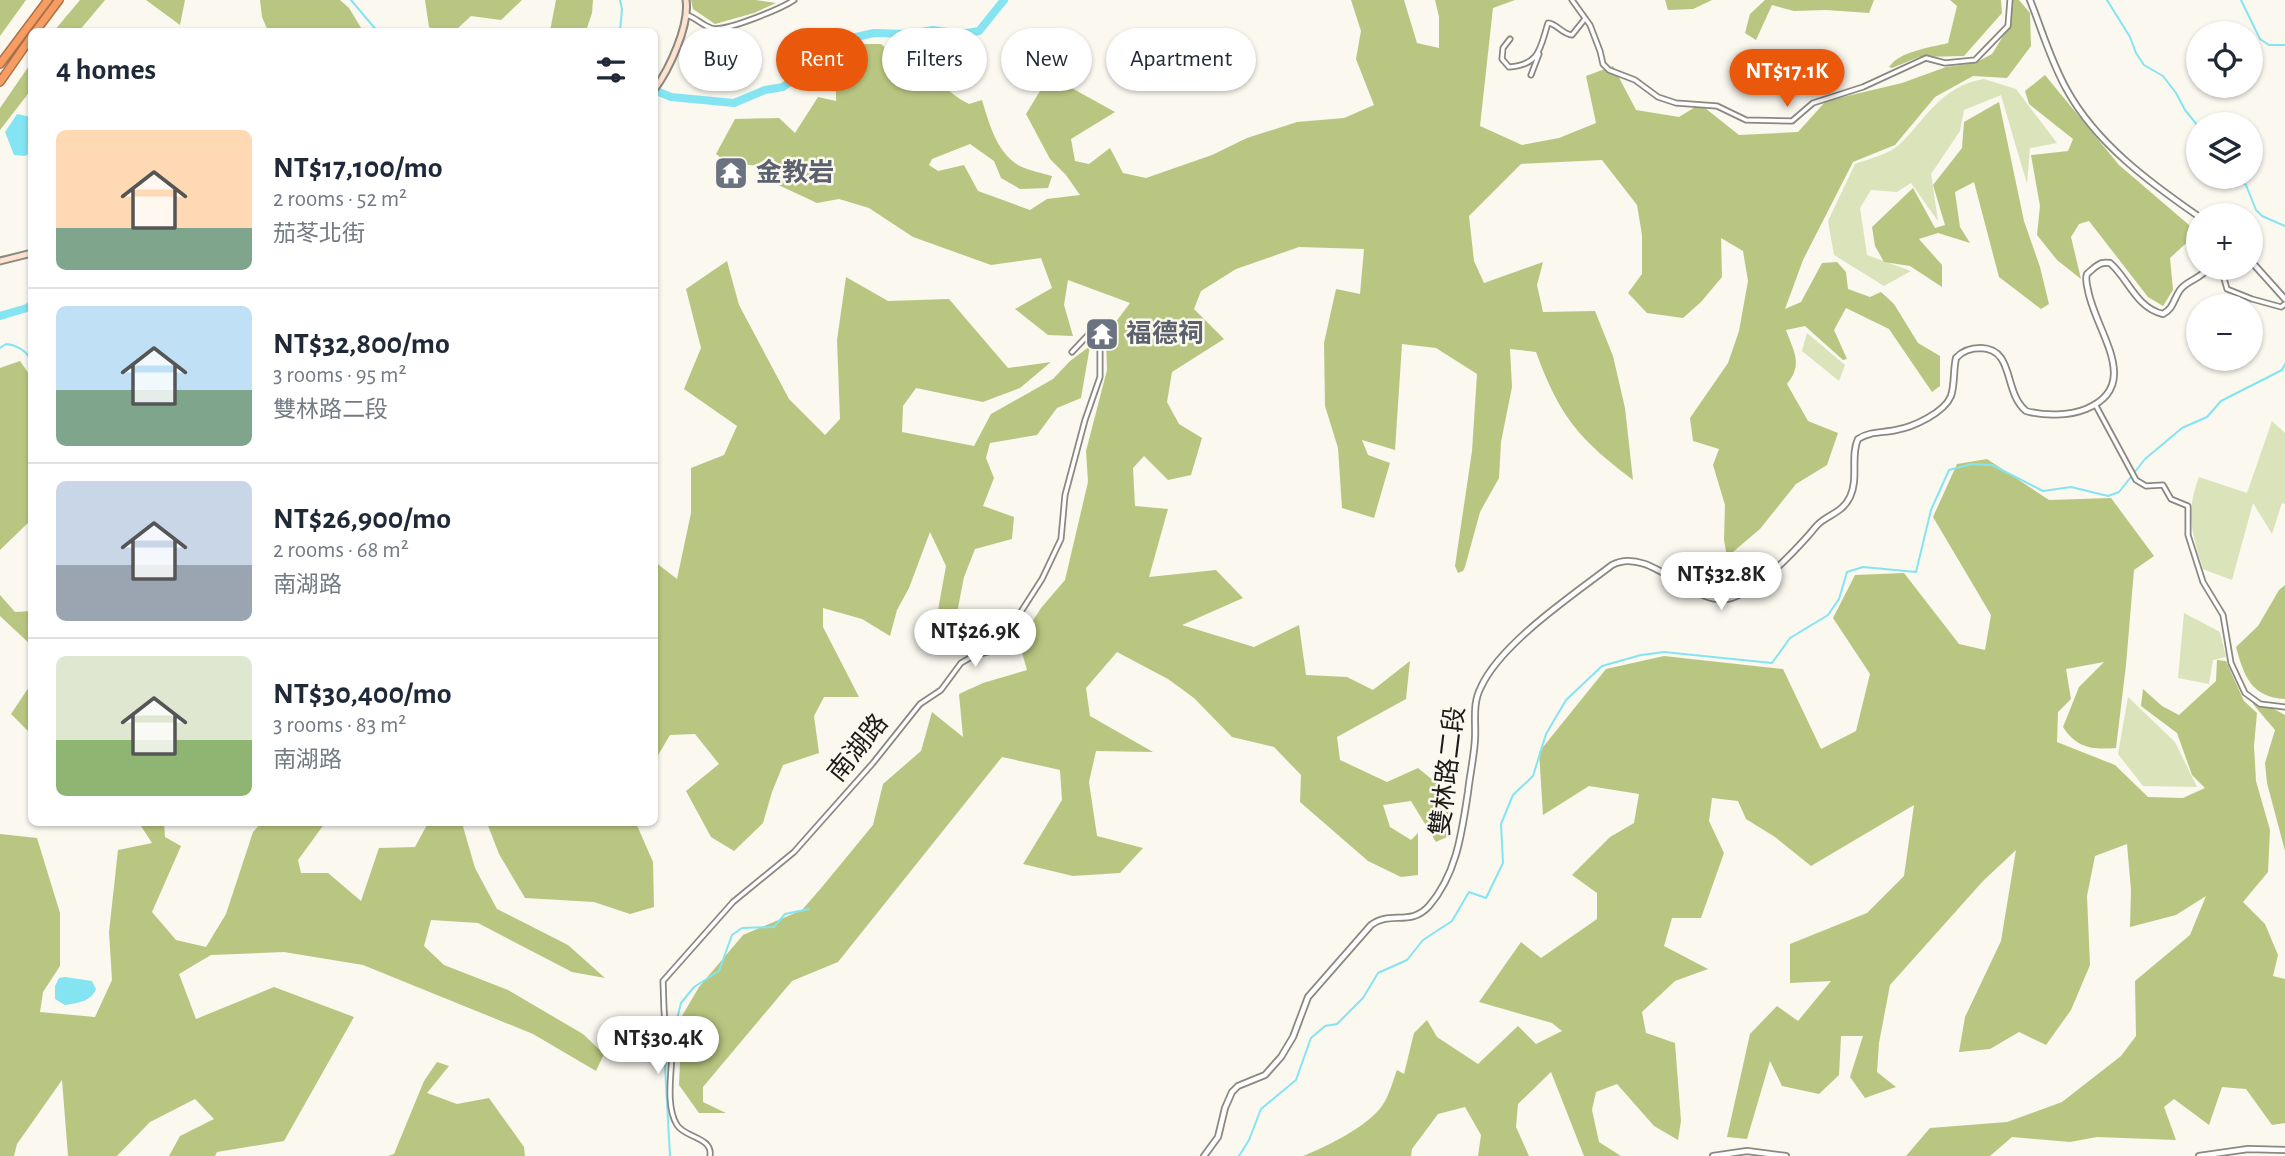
<!DOCTYPE html>
<html lang="en">
<head>
<meta charset="utf-8">
<style>
  body { margin:0; font-family:"Alegreya Sans","Noto Sans TC",sans-serif; background:#f2f2f3; color:#1f2937; height:100vh; display:flex; flex-direction:column; font-size:26px; white-space:nowrap }
  * { box-sizing:border-box; margin:0 }
  p { font-size:23px; color:#747a83 }
  .icon { flex:none; width:38px; height:38px; fill:none; stroke:currentColor; stroke-width:2; stroke-linecap:round; stroke-linejoin:round }
  .map { position:relative; flex:1; overflow:hidden }
  .drawer { position:absolute; left:28px; top:28px; width:630px; height:798px; display:flex; flex-direction:column; background:#fff; border-radius:10px; box-shadow:0 2px 5px #0004 }
  .drawer>* { flex:none }
  .hud { position:absolute; left:679px; top:28px; width:665px; height:63px; display:flex; gap:14px }
  .buttons { position:absolute; left:2186px; top:21px; display:grid; gap:14px }
  .buttons a { display:grid; place-items:center; width:77px; height:77px; border-radius:50%; background:#fff; box-shadow:0 2px 5px #0004; font-size:35px }
  .price { position:absolute; translate:-50% -60px; padding:0 16px; border-radius:24px; background:#fff; color:#222; font-size:23px; line-height:46px; filter:drop-shadow(0 2px 4px #0008) }
  .price::after { content:''; position:absolute; left:50%; top:42px; width:21px; height:16px; margin-left:-10px; background:inherit; clip-path:polygon(0 0,100% 0,50% 100%) }
  .price.active { background:#ea580c; color:#fff }
  ul { padding:0; list-style:none }
  li { display:flex; align-items:center; gap:21px; height:175px; padding:0 28px }
  li+li { border-top:2px solid #e0e1e3 }
  li span { display:grid; place-items:center; flex:none; width:196px; height:140px; border-radius:10px; color:#555 }
  li>.icon { margin-inline-start:auto }
  span .icon { width:84px; height:84px; fill:#fffc; stroke-width:1 }
  li b { font-size:30px }
  h2 { display:flex; justify-content:space-between; align-items:center; height:84px; padding:0 28px; font-size:30px }
  .pill { padding:0 24px; border-radius:32px; background:#fff; box-shadow:0 2px 5px #0004; font-size:24px; line-height:63px }
  .pill.active { background:#ea580c; color:#fff }
  .map>svg:first-child { display:block }
  .green { fill:#dae3ba }
  .forest { fill:#b9c681 }
  .water { fill:#85e4f2 }
  .lines { fill:none; stroke-linecap:round; stroke-linejoin:round }
  .stream { stroke:#85e4f2; stroke-width:2 }
  .river { stroke:#85e4f2; stroke-width:8 }
  .minor-casing { stroke:#8a8880; stroke-width:7 }
  .tertiary-casing { stroke:#8a8880; stroke-width:8 }
  .secondary-casing { stroke:#8a8880; stroke-width:9 }
  .motorway-casing { stroke:#aa7049; stroke-width:10 }
  .minor { stroke:#fff; stroke-width:3.5 }
  .tertiary { stroke:#fff; stroke-width:4.5 }
  .secondary { stroke:#fde2d0; stroke-width:5 }
  .motorway { stroke:#f79d64; stroke-width:7 }
  .labels { text-anchor:middle; dominant-baseline:central; stroke-width:5; stroke-linejoin:round; paint-order:stroke }
  .worship-label { font-size:26px; font-weight:bold; fill:#5b616d; stroke:#faf8ef; text-anchor:start }
  .street-label { font-size:26px; fill:#1c1b18; stroke:#faf8ef }
</style>
</head>
<body>
<div class="map">
<svg width="2285" height="1156" viewBox="0 0 2285 1156">
  <rect width="100%" height="100%" fill="#faf8ef"/>
  <path class="green" d="M1984,79L2016,89L2057,143L2030,148L2027,184L2001,95L1964,110L1960,131L1931,174L1938,221L1911,183L1897,192L1871,190L1860,208L1867,255L1911,271L1884,286L1834,255L1828,221L1855,164C1868,159 1890,154 1900,144C1927,118 1941,86 1984,79Z
    M1807,333L1845,365L1839,381L1802,351Z
    M2272,421L2285,433V504L2282,503L2272,534L2253,503L2232,580L2203,569C2192,532 2185,514 2199,477L2247,493Z
    M2184,613L2220,632L2226,657L2213,660L2209,684L2178,678Z
    M2128,697L2175,742L2197,787L2143,786L2118,754Z"/>
  <path class="forest" d="M0,0H26L0,36Z
    M80,0H105L79,31H54Z
    M146,0H185L180,25Z
    M260,0H340L349,8L363,31H268L262,17Z
    M425,0H522L501,20L471,16L455,31H435L429,27Z
    M556,0H593L592,13L586,31H550Z
    M691,0H756L776,3L754,13L715,24L693,9Z
    M1351,0H1404L1417,43L1439,48V17L1435,0H1515L1493,8L1480,126L1522,145L1559,138L1596,123L1586,76L1613,66L1636,110L1679,117L1700,104L1739,135L1798,132L1826,101L1902,83L1946,67L1975,63L1992,54L2010,25L2013,0H2019L2030,13L2031,46L2007,78L1973,76L1935,97L1895,145L1853,162L1803,260L1785,309L1801,302L1822,263L1837,262L1846,272L1848,289L1870,297L1881,292L1894,304L1918,343L1940,356V386L1932,392L1889,329L1846,308L1834,330L1847,359L1843,360L1805,326L1786,330C1794,352 1803,364 1787,384L1808,421L1838,433L1827,465L1796,484L1760,529L1727,557L1724,540L1725,505L1713,465L1719,449L1693,441L1690,418L1728,363L1739,331L1748,281L1743,251L1721,238L1722,277L1701,302L1683,318L1647,313L1628,293L1642,274V235L1637,205L1602,160L1521,164L1469,216L1474,261L1484,283L1543,262L1537,285L1543,312L1595,311L1613,356L1625,408L1633,480C1578,438 1560,417 1536,352L1510,349L1512,387L1501,442L1499,478L1480,512L1465,567L1463,571L1458,573L1455,566L1472,451L1477,374L1436,348L1402,344L1395,450L1362,440L1368,455L1390,463L1374,518L1342,508L1338,448L1325,406L1324,343L1336,289L1360,294L1364,249L1299,247L1236,269L1201,291L1194,309L1224,339L1172,372L1167,402L1179,424L1202,438L1191,475L1168,480L1144,456L1133,468L1135,506L1168,509L1149,577L1216,570L1243,598L1182,625L1254,647L1299,625L1306,675L1347,677L1373,690L1410,661L1406,699L1337,737L1340,760L1387,782L1418,768L1450,794L1449,836L1436,842L1411,801L1383,805L1390,827L1411,840L1418,833V875L1401,877L1368,861L1300,802L1301,775L1274,747L1232,737L1194,698L1168,679L1117,652L1086,688L1090,716L1153,752L1096,751L1089,782L1097,836L1143,848L1120,873L1073,876L1023,864L1062,800L1060,770L1002,757L838,962L792,981L703,1087V1102L726,1113H699L679,1085L682,1016L699,987L743,935L802,910L822,887L873,825L883,784L921,751L932,712L963,737L959,694L983,683L1027,670L1019,642L1041,608L1065,580L1088,482L1086,451L1107,370L1106,335L1130,303L1068,280L1064,305L1073,336L1048,335L1015,309L1052,288L1041,258L991,265L913,237L869,208L839,199L817,203L774,183L769,166L729,164L716,154L735,119L779,118L795,133L818,97L836,101V81L824,76L802,87L812,71L862,44H881L898,59L918,54C932,74 946,93 969,104L982,100C989,123 997,154 1020,166C1030,171 1042,173 1052,176L1048,188L1020,189L1001,178L994,161L970,144L932,159L929,165L938,171L964,165L978,191L1030,210L1047,199L1080,195L1066,175L1050,159L1026,114L1040,91L1068,86L1115,112L1071,139L1075,161L1089,164L1110,148L1123,173L1146,178L1212,155L1247,138L1297,122L1344,118L1374,105L1356,59L1361,31Z
    M1665,0H1712L1693,9L1668,10Z
    M1765,0H1874L1869,13L1826,10L1794,11L1772,5L1756,40L1745,33L1750,14Z
    M1950,0H2001L2002,13L1964,56L1919,57L1892,68L1889,67C1900,51 1929,48 1948,43L1957,6Z
    M31,63V90L0,130V108Z
    M2045,75L2119,165L2189,225L2195,235L2170,258L2173,290L2163,306L2148,297L2089,221L2079,224L2071,237L2081,279L2057,260L2037,235L2040,206L2031,155L2068,151L2073,139L2029,104L2025,91Z
    M1999,102L2024,221L2040,267L2049,304L2041,309L1999,277L1974,182L1955,192L1960,227L1970,243L1938,233L1919,239L1942,265V287L1910,266L1884,262L1875,246L1872,227L1913,188L1935,228L1945,225L1933,185L1962,148L1964,122Z
    M727,261L739,305L789,399L825,435L840,419L837,340L846,277L888,301L949,299L1008,368L1051,362L1020,388L983,402L916,388L903,406L902,432L974,446L991,414L1053,379L1070,361L1090,346L1081,398L1057,408L1037,435L990,443L986,458L994,478L983,506L1014,517L1012,539L975,549L964,577L957,613L938,610L946,566L930,532L909,588L897,610L890,636L862,619L823,608V627L859,697H824L814,716L819,753L783,765L772,792L763,823L734,851L711,837L686,791L719,764L695,734L670,735L654,762L655,562L677,579L691,513V468L724,455L737,426L684,389L701,348L686,289Z
    M20,361L31,377V520L0,550V368Z
    M1987,459L2049,500L2111,498L2154,556L2134,570L2126,665L2116,748C2093,750 2076,748 2063,727L2079,687L2104,662L2066,669L2071,699L2058,712L2057,742L2115,765L2148,797L2183,798L2205,788L2192,775L2177,733L2141,706L2143,689L2162,706L2179,715L2216,681L2217,660L2226,661L2244,701L2257,713L2254,746L2256,781L2270,830L2268,872L2243,902L2265,924L2278,955L2273,976L2285,979V1123L2272,1125L2246,1089L2222,1087L2209,1125L2174,1099L2164,1107L2176,1140L2097,1137L2070,1142L2012,1137L1990,1156H1906L1930,1128L2007,1122L2062,1102L2121,1056L2136,1036L2135,981L2190,935L2206,896L2176,915L2130,927L2131,890L2127,844L2095,856L2087,896L2090,965L2071,1010L2046,1045L2019,1032L1990,1049L1959,1052L1965,1017L2001,941L2016,850L1983,881L1890,985L1879,1043L1877,1072L1896,1087L1865,1098L1850,1077L1863,1036H1841L1839,1075L1819,1094L1782,1086L1770,1061L1747,1139L1727,1137L1750,1034L1777,1006L1798,1021L1831,981L1790,983V944L1867,913L1904,876L1914,805L1811,866L1775,837L1746,819L1738,801L1712,798L1709,821L1724,853L1701,918H1672L1664,946L1708,969L1675,981L1642,1012L1646,1033L1675,1043L1681,1121L1678,1140L1654,1126L1617,1084L1596,1092L1592,1110L1599,1142L1621,1156H1584L1551,1072L1518,1104L1516,1127L1529,1156H1478L1481,1135L1465,1107L1438,1114L1412,1149L1411,1156H1303C1326,1147 1368,1126 1382,1106C1389,1096 1393,1081 1397,1070L1404,1074L1414,1033L1427,1020L1437,1037L1478,1064L1518,1026L1536,1044L1562,1031L1552,1023L1479,1002L1521,942L1541,958L1597,919V893L1572,875L1610,837L1634,823L1639,794L1589,786L1543,815L1539,752L1606,669L1664,656L1783,669L1821,749L1856,731L1870,674L1833,618L1855,575L1904,573L1959,644L1985,650L1991,615L1933,517L1957,464Z
    M2285,585V699C2251,697 2244,676 2236,647L2258,626L2279,590Z
    M0,595L15,612L31,611V645L0,616Z
    M31,684V734L11,714Z
    M2252,697L2285,715V851L2267,783L2265,763L2275,730L2253,704Z
    M139,823H164L165,837L181,846L152,912L176,940L206,947L226,914L253,832L261,823H325L298,860L301,873H328L361,901L379,848L415,847L428,823H462L475,868L497,909L568,945L605,978L572,972L478,923L431,920L424,946L444,965L508,990L583,1034L604,1054L596,1071L533,1034L363,965L284,952L211,955L179,974L196,1019L274,987L354,1017L284,1141L217,1152L215,1156H169L180,1136L214,1119L195,1099L150,1122L117,1156H68L62,1080L17,1144L14,1156H0V834L37,838L60,913V966L43,992L40,1012L95,1017L112,980L109,932L118,850L152,843Z
    M487,823H636L653,862L654,907L630,914L594,902L525,898L499,854Z
    M437,1062L449,1066L427,1093L457,1104L489,1098L524,1147L525,1156H388L394,1154L424,1081Z"/>
  <path class="water" d="M17,114L31,117L29,136L31,147L29,148L30,153L25,156L14,155L5,132Z
    M65,977L92,981L96,989C91,1002 77,1003 65,1005L55,999V986L59,978Z"/>
  <g class="lines">
    <path class="stream" d="M351,0L378,32
      M620,0L622,9L620,32
      M2107,0L2130,37L2136,53L2144,65L2163,76L2176,93L2185,110L2198,126
      M2241,0L2260,39L2269,45H2285
      M2237,177L2246,185L2256,210L2262,216L2285,226
      M0,348L6,344C17,345 25,350 32,360
      M672,1039L681,1003L694,987L719,971L732,935L742,928L774,927L785,914L809,909
      M670,1048L665,1066L670,1156
      M1239,1156L1249,1140L1261,1109L1296,1080L1311,1038L1325,1026L1337,1024L1363,998L1378,973L1407,960L1423,940L1452,921L1469,892L1486,898L1503,863L1501,824L1513,795L1533,776L1546,734L1566,700L1602,666L1641,655L1664,652L1772,663L1790,638L1828,615L1839,599L1847,572L1863,567L1916,572L1931,510L1949,470L1972,464L1992,465L2043,491L2071,487L2108,496L2119,492L2145,459L2182,428L2207,417L2221,401L2282,370L2285,364"/>
    <path class="river" d="M654,90L671,97L734,103L765,90L783,87L847,39L874,33L909,34L933,30L961,34L979,31L1004,0
      M0,316L27,308L32,304"/>
    <g class="minor-casing">
      <path id="minor" d="M1572,0L1590,25L1600,51L1603,64L1609,70L1635,80L1658,97L1676,103L1717,106L1746,120L1792,121L1813,103L1863,87L1926,58L1945,63L1975,60L2008,26L2010,0
        M687,15C696,18 702,25 711,28C724,33 782,8 794,0
        M1510,39L1503,48L1502,59L1509,67C1540,65 1540,48 1548,23C1556,23 1562,34 1572,35L1584,20
        M1531,75L1539,54
        M2221,268L2227,289L2252,299L2281,307L2285,304
        M2095,404L2136,480L2146,486L2163,485L2171,499L2188,506V535L2203,582L2223,615L2231,663L2245,693L2260,704L2285,707
        M710,1156C713,1137 685,1138 677,1125C665,1106 672,1071 672,1050C673,1045 668,1041 667,1035C663,1018 664,999 663,981L733,902L794,852L873,763L920,704L941,690L961,663L975,655L995,650L999,646L1042,579L1061,539L1065,495L1085,420L1100,377V342L1093,332L1089,334L1072,352"/>
    </g>
    <g class="tertiary-casing">
      <path id="tertiary" d="M2030,0C2042,30 2051,62 2067,90C2096,143 2149,182 2198,216
        M2250,260L2285,299
        M1204,1156L1218,1137L1225,1108L1232,1092L1238,1086L1265,1075L1281,1057L1293,1037L1308,997L1371,925C1391,910 1410,927 1429,906C1457,874 1462,831 1468,792C1470,774 1474,757 1475,739C1476,721 1472,704 1481,687C1501,643 1573,595 1612,565C1649,545 1692,605 1727,599C1754,594 1789,557 1807,537C1812,532 1816,525 1822,521C1833,513 1843,511 1850,497C1859,478 1850,456 1858,439C1870,431 1883,433 1896,430C1913,427 1944,413 1951,396C1955,384 1953,371 1956,358C1963,350 1971,348 1981,348C2015,349 2003,392 2026,411C2044,416 2069,416 2086,409C2144,385 2095,331 2088,290C2087,286 2085,279 2087,274C2088,273 2094,268 2095,267C2101,263 2103,262 2110,263C2128,278 2136,308 2163,314C2174,308 2173,300 2180,290C2187,280 2201,279 2208,268
        M1713,1156L1747,1151L1786,1156
        M2199,1156L2248,1149L2285,1150"/>
    </g>
    <g class="secondary-casing">
      <path id="secondary" d="M654,90C669,70 690,25 686,0
        M0,261L32,253"/>
    </g>
    <g class="motorway-casing">
      <path id="motorway" d="M35,32L59,0
        M0,64L48,0
        M0,82L32,36"/>
    </g>
    <use href="#minor" class="minor"/>
    <use href="#tertiary" class="tertiary"/>
    <use href="#secondary" class="secondary"/>
    <use href="#motorway" class="motorway"/>
  </g>
  <defs>
    <g id="temple-square" transform="scale(1.75)"><rect x="-9" y="-9" width="18" height="18" rx="4" fill="#6b7280" stroke="#faf8ef"/><path d="M0-6L5-2H3V0L6.5 2.5H4V6H1.5V3h-3V6H-4V2.5H-6.5L-3 0V-2H-5Z" fill="#fff"/></g>
  </defs>
  <g fill-rule="evenodd">
    <use href="#temple-square" x="731" y="173"/>
    <use href="#temple-square" x="1102" y="334"/>
  </g>
  <g class="labels">
    <g class="worship-label">
      <text x="756" y="173">金教岩</text>
      <text x="1126" y="334">福德祠</text>
    </g>
    <g class="street-label">
      <text transform="translate(858 748) rotate(-51)">南湖路</text>
      <text transform="translate(1448 771) rotate(-83)">雙林路二段</text>
    </g>
  </g>
</svg>
<div class="buttons">
<a><svg class="icon" aria-label="locate" viewBox="0 0 24 24"><circle cx="12" cy="12" r="6"/><path d="M12 2v4M12 18v4M2 12h4M18 12h4"/></svg></a>
<a><svg class="icon" aria-label="layers" viewBox="0 0 24 24"><path d="M12 4l9 5-9 5-9-5zM3 14l9 5 9-5"/></svg></a>
<a>+</a>
<a>−</a>
</div>
<b class="price active" style="left:1787px;top:109px">NT$17.1K</b>
<b class="price" style="left:1721px;top:612px">NT$32.8K</b>
<b class="price" style="left:975px;top:669px">NT$26.9K</b>
<b class="price" style="left:658px;top:1076px">NT$30.4K</b>
<div class="hud">
<a class="pill">Buy</a>
<a class="pill active">Rent</a>
<a class="pill">Filters</a>
<a class="pill">New</a>
<a class="pill">Apartment</a>
</div>
<section class="drawer">
<h2>4 homes<svg class="icon" aria-label="filters" viewBox="0 0 24 24"><path d="M4 7h16M4 17h16"/><circle cx="9" cy="7" r="2"/><circle cx="15" cy="17" r="2"/></svg></h2>
<ul>
<li><span style="background:linear-gradient(#ffd9b3 70%,#7fa58c 0)"><svg class="icon" aria-label="home" viewBox="0 0 24 24"><path d="M3 11l9-7 9 7M6 9v11h12V9"/></svg></span><div><b>NT$17,100/mo</b><p>2 rooms · 52 m²</p><p>茄苳北街</p></div></li>
<li><span style="background:linear-gradient(#bfe0f5 60%,#7fa58c 0)"><svg class="icon" aria-label="home" viewBox="0 0 24 24"><path d="M3 11l9-7 9 7M6 9v11h12V9"/></svg></span><div><b>NT$32,800/mo</b><p>3 rooms · 95 m²</p><p>雙林路二段</p></div></li>
<li><span style="background:linear-gradient(#c9d6e8 60%,#9aa5b1 0)"><svg class="icon" aria-label="home" viewBox="0 0 24 24"><path d="M3 11l9-7 9 7M6 9v11h12V9"/></svg></span><div><b>NT$26,900/mo</b><p>2 rooms · 68 m²</p><p>南湖路</p></div></li>
<li><span style="background:linear-gradient(#dfe7d0 60%,#8fb573 0)"><svg class="icon" aria-label="home" viewBox="0 0 24 24"><path d="M3 11l9-7 9 7M6 9v11h12V9"/></svg></span><div><b>NT$30,400/mo</b><p>3 rooms · 83 m²</p><p>南湖路</p></div></li>
</ul>
</section>
</div>
</body>
</html>
